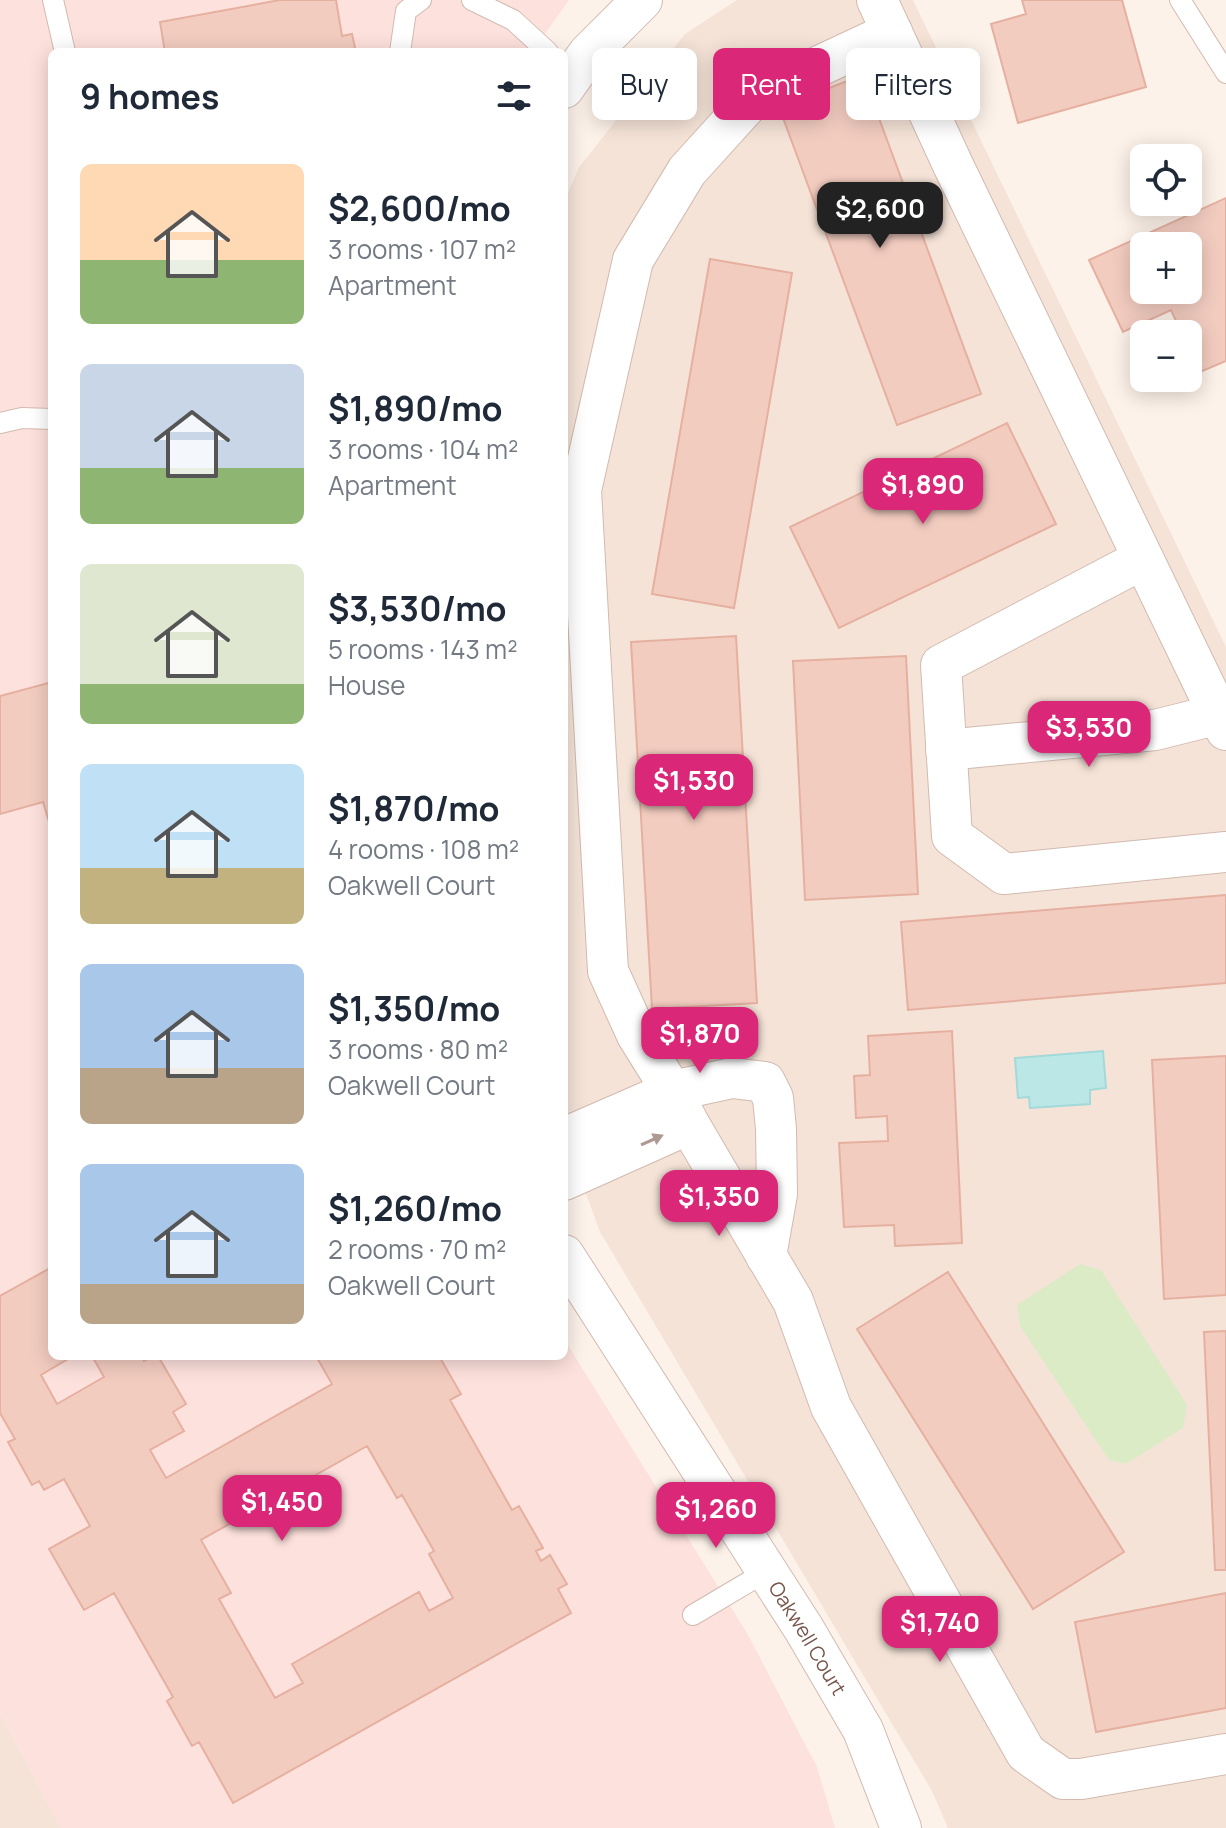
<!DOCTYPE html>
<html lang="en">
<head>
<meta charset="utf-8">
<style>
  body { margin:0; font-family:Manrope,sans-serif; background:#f2f2f3; color:#1f2937; height:100vh; display:flex; flex-direction:column; font-size:30px; white-space:nowrap }
  * { box-sizing:border-box; margin:0 }
  p { font-size:26px; color:#747a83 }
  .icon { flex:none; width:44px; height:44px; fill:none; stroke:currentColor; stroke-width:2; stroke-linecap:round; stroke-linejoin:round }
  .map { position:relative; flex:1; overflow:hidden }
  .sheet { position:absolute; left:48px; top:48px; width:520px; height:1312px; display:flex; flex-direction:column; background:#fff; border-radius:12px; box-shadow:0 4px 20px #0003 }
  .sheet>* { flex:none }
  .banner { position:absolute; left:592px; top:48px; width:514px; height:72px; display:flex; gap:16px }
  .controls { position:absolute; left:1130px; top:144px; display:grid; gap:16px }
  .controls a { display:grid; place-items:center; width:72px; height:72px; border-radius:12px; background:#fff; box-shadow:0 4px 20px #0003; font-size:40px }
  .price { position:absolute; translate:-50% -68px; padding:0 18px; border-radius:16px; background:#db2777; color:#fff; font-size:26px; line-height:52px; filter:drop-shadow(0 2px 4px #0008) }
  .price::after { content:''; position:absolute; left:50%; top:48px; width:24px; height:18px; margin-left:-12px; background:inherit; clip-path:polygon(0 0,100% 0,50% 100%) }
  .price.active { background:#222; color:#fff }
  ul { padding:0; list-style:none }
  li { display:flex; align-items:center; gap:24px; height:200px; padding:0 32px }
  li span { display:grid; place-items:center; flex:none; width:224px; height:160px; border-radius:12px; color:#555 }
  li>.icon { margin-inline-start:auto }
  span .icon { width:96px; height:96px; fill:#fffc; stroke-width:1 }
  li b { font-size:34px }
  h2 { display:flex; justify-content:space-between; align-items:center; height:96px; padding:0 32px; font-size:34px }
  .pill { padding:0 28px; border-radius:12px; background:#fff; box-shadow:0 4px 20px #0003; font-size:28px; line-height:72px }
  .pill.active { background:#db2777; color:#fff }
  .map>svg:first-child { display:block }
  .residential { fill:#f5e3d7 }
  .commercial { fill:#fde1dc }
  .green { fill:#dbebc6 }
  .water { fill:#bce7e7; stroke:#a2d9d9; stroke-width:2 }
  .building { fill:#f3ccc0; stroke:#e6b0a0; stroke-width:2; fill-rule:evenodd }
  .lines { fill:none; stroke-linecap:round; stroke-linejoin:round }
  .service-casing { stroke:#d2bab0; stroke-width:22 }
  .minor-casing { stroke:#d2bab0; stroke-width:42 }
  .service { stroke:#fff; stroke-width:20 }
  .minor { stroke:#fff; stroke-width:40 }
  .oneway { fill:#ae9993 }
  .labels { text-anchor:middle; dominant-baseline:central; stroke-width:6; stroke-linejoin:round; paint-order:stroke }
  .street-label { font-size:20px; fill:#78554b; stroke:#fff7ef }
</style>
</head>
<body>
<div class="map">
<svg width="1226" height="1828" viewBox="0 0 1226 1828">
  <rect width="100%" height="100%" fill="#fdf2e9"/>
  <path class="residential" d="M737,0H913L1226,647V1828H948L932,1791L600,1232L564,1134V202L579,167L685,34Z
    M0,1713L61,1828H0Z"/>
  <path class="commercial" d="M0,0H569L532,52H52V1356H564V1339L747,1633L817,1767L835,1828H61L0,1713Z"/>
  <path class="green" d="M1080,1264L1101,1270L1187,1405L1183,1428L1126,1464L1109,1460L1020,1326L1017,1305Z"/>
  <path class="water" d="M1103,1051L1106,1088L1090,1090V1104L1030,1108L1029,1097L1018,1098L1015,1058Z"/>
  <path class="building" d="M280,0H336L342,36L352,34L356,52H165L160,22Z
    M1022,0H1122L1146,87L1018,123L991,24L1026,14Z
    M863,75L981,394L897,425L779,107Z
    M1226,198V361L1200,372L1188,346V334H1182L1171,310L1123,332L1089,260ZM1144,246H1188V290H1144Z
    M710,259L792,273L734,608L652,594Z
    M1007,423L1056,524L839,628L790,527Z
    M736,636L757,1003L652,1009L631,642Z
    M906,656L918,894L805,900L793,661Z
    M52,682V832L43,802L0,814V696Z
    M1226,895V983L908,1010L901,922Z
    M952,1031L962,1243L895,1246L894,1225L844,1227L839,1143L888,1141L887,1116L856,1118L854,1076L870,1075L868,1036Z
    M1226,1056V1295L1164,1299L1152,1060Z
    M52,1267V1356H73L41,1375L57,1404L104,1377L92,1356H141L144,1361L154,1356H158L186,1404L173,1412L184,1431L150,1450L166,1478L332,1384L316,1356H439L461,1394L450,1400L512,1510L519,1506L543,1548L536,1551L541,1561L550,1555L567,1584L558,1589L571,1613L233,1803L199,1742L192,1746L167,1701L173,1697L114,1593L84,1610L49,1549L90,1526L64,1479L44,1490L39,1481L32,1485L8,1442L15,1439L0,1413V1296ZM367,1446L397,1498L402,1495L434,1551L429,1554L453,1598L429,1611L419,1592L292,1664L303,1683L275,1698L219,1599L231,1593L201,1540Z
    M948,1272L1124,1552L1033,1609L857,1329Z
    M1226,1331V1570H1215L1204,1332Z
    M1226,1593V1708L1096,1732L1075,1622Z"/>
  <g class="lines">
    <g class="service-casing">
      <path id="service" d="M53,0L65,52
        M472,0L513,20L548,52
        M1180,0L1226,73
        M400,52L406,11L421,0
        M0,423L22,418L52,419
        M693,1615L767,1571"/>
    </g>
    <g class="minor-casing">
      <g id="minor">
        <path d="M877,0L953,165L1226,730"/>
        <path d="M892,32L755,96L687,171L633,260L581,490L608,971L637,1035L672,1091L689,1124L793,1301L831,1407L1026,1753L1063,1779H1081L1226,1754"/>
        <path d="M564,88L588,54L642,0"/>
        <path d="M1143,559L941,665L952,836L1004,874L1226,852"/>
        <path d="M946,750L1155,730L1219,714"/>
        <path d="M564,1138L672,1091L732,1078L765,1082L773,1098L776,1129L777,1194L766,1256"/>
        <path d="M564,1180L689,1124"/>
        <path id="s1" d="M564,1255L804,1629L863,1730L901,1828"/>
      </g>
    </g>
    <use href="#service" class="service"/>
    <use href="#minor" class="minor"/>
  </g>
  <defs><path id="oneway-solid" d="M-6-.8H1V-3.2L6.5 0L1 3.2V.8H-6Z" transform="scale(2)"/></defs>
  <use class="oneway" href="#oneway-solid" transform="translate(652 1140) rotate(-24)"/>
  <g class="labels">
    <g class="street-label">
      <text stroke="none"><textPath href="#s1" startOffset="454">Oakwell Court</textPath></text>
    </g>
  </g>
</svg>
<div class="controls">
<a><svg class="icon" aria-label="locate" viewBox="0 0 24 24"><circle cx="12" cy="12" r="6"/><path d="M12 2v4M12 18v4M2 12h4M18 12h4"/></svg></a>
<a>+</a>
<a>−</a>
</div>
<b class="price active" style="left:880px;top:250px">$2,600</b>
<b class="price" style="left:923px;top:526px">$1,890</b>
<b class="price" style="left:1089px;top:769px">$3,530</b>
<b class="price" style="left:694px;top:822px">$1,530</b>
<b class="price" style="left:700px;top:1075px">$1,870</b>
<b class="price" style="left:719px;top:1238px">$1,350</b>
<b class="price" style="left:282px;top:1543px">$1,450</b>
<b class="price" style="left:716px;top:1550px">$1,260</b>
<b class="price" style="left:940px;top:1664px">$1,740</b>
<div class="banner">
<a class="pill">Buy</a>
<a class="pill active">Rent</a>
<a class="pill">Filters</a>
</div>
<section class="sheet">
<h2>9 homes<svg class="icon" aria-label="filters" viewBox="0 0 24 24"><path d="M4 7h16M4 17h16"/><circle cx="9" cy="7" r="2"/><circle cx="15" cy="17" r="2"/></svg></h2>
<ul>
<li><span style="background:linear-gradient(#ffd9b3 60%,#8fb573 0)"><svg class="icon" aria-label="home" viewBox="0 0 24 24"><path d="M3 11l9-7 9 7M6 9v11h12V9"/></svg></span><div><b>$2,600/mo</b><p>3 rooms · 107 m²</p><p>Apartment</p></div></li>
<li><span style="background:linear-gradient(#c9d6e8 65%,#8fb573 0)"><svg class="icon" aria-label="home" viewBox="0 0 24 24"><path d="M3 11l9-7 9 7M6 9v11h12V9"/></svg></span><div><b>$1,890/mo</b><p>3 rooms · 104 m²</p><p>Apartment</p></div></li>
<li><span style="background:linear-gradient(#dfe7d0 75%,#8fb573 0)"><svg class="icon" aria-label="home" viewBox="0 0 24 24"><path d="M3 11l9-7 9 7M6 9v11h12V9"/></svg></span><div><b>$3,530/mo</b><p>5 rooms · 143 m²</p><p>House</p></div></li>
<li><span style="background:linear-gradient(#bfe0f5 65%,#c2b280 0)"><svg class="icon" aria-label="home" viewBox="0 0 24 24"><path d="M3 11l9-7 9 7M6 9v11h12V9"/></svg></span><div><b>$1,870/mo</b><p>4 rooms · 108 m²</p><p>Oakwell Court</p></div></li>
<li><span style="background:linear-gradient(#a9c7e8 65%,#b9a48a 0)"><svg class="icon" aria-label="home" viewBox="0 0 24 24"><path d="M3 11l9-7 9 7M6 9v11h12V9"/></svg></span><div><b>$1,350/mo</b><p>3 rooms · 80 m²</p><p>Oakwell Court</p></div></li>
<li><span style="background:linear-gradient(#a9c7e8 75%,#b9a48a 0)"><svg class="icon" aria-label="home" viewBox="0 0 24 24"><path d="M3 11l9-7 9 7M6 9v11h12V9"/></svg></span><div><b>$1,260/mo</b><p>2 rooms · 70 m²</p><p>Oakwell Court</p></div></li>
</ul>
</section>
</div>
</body>
</html>
